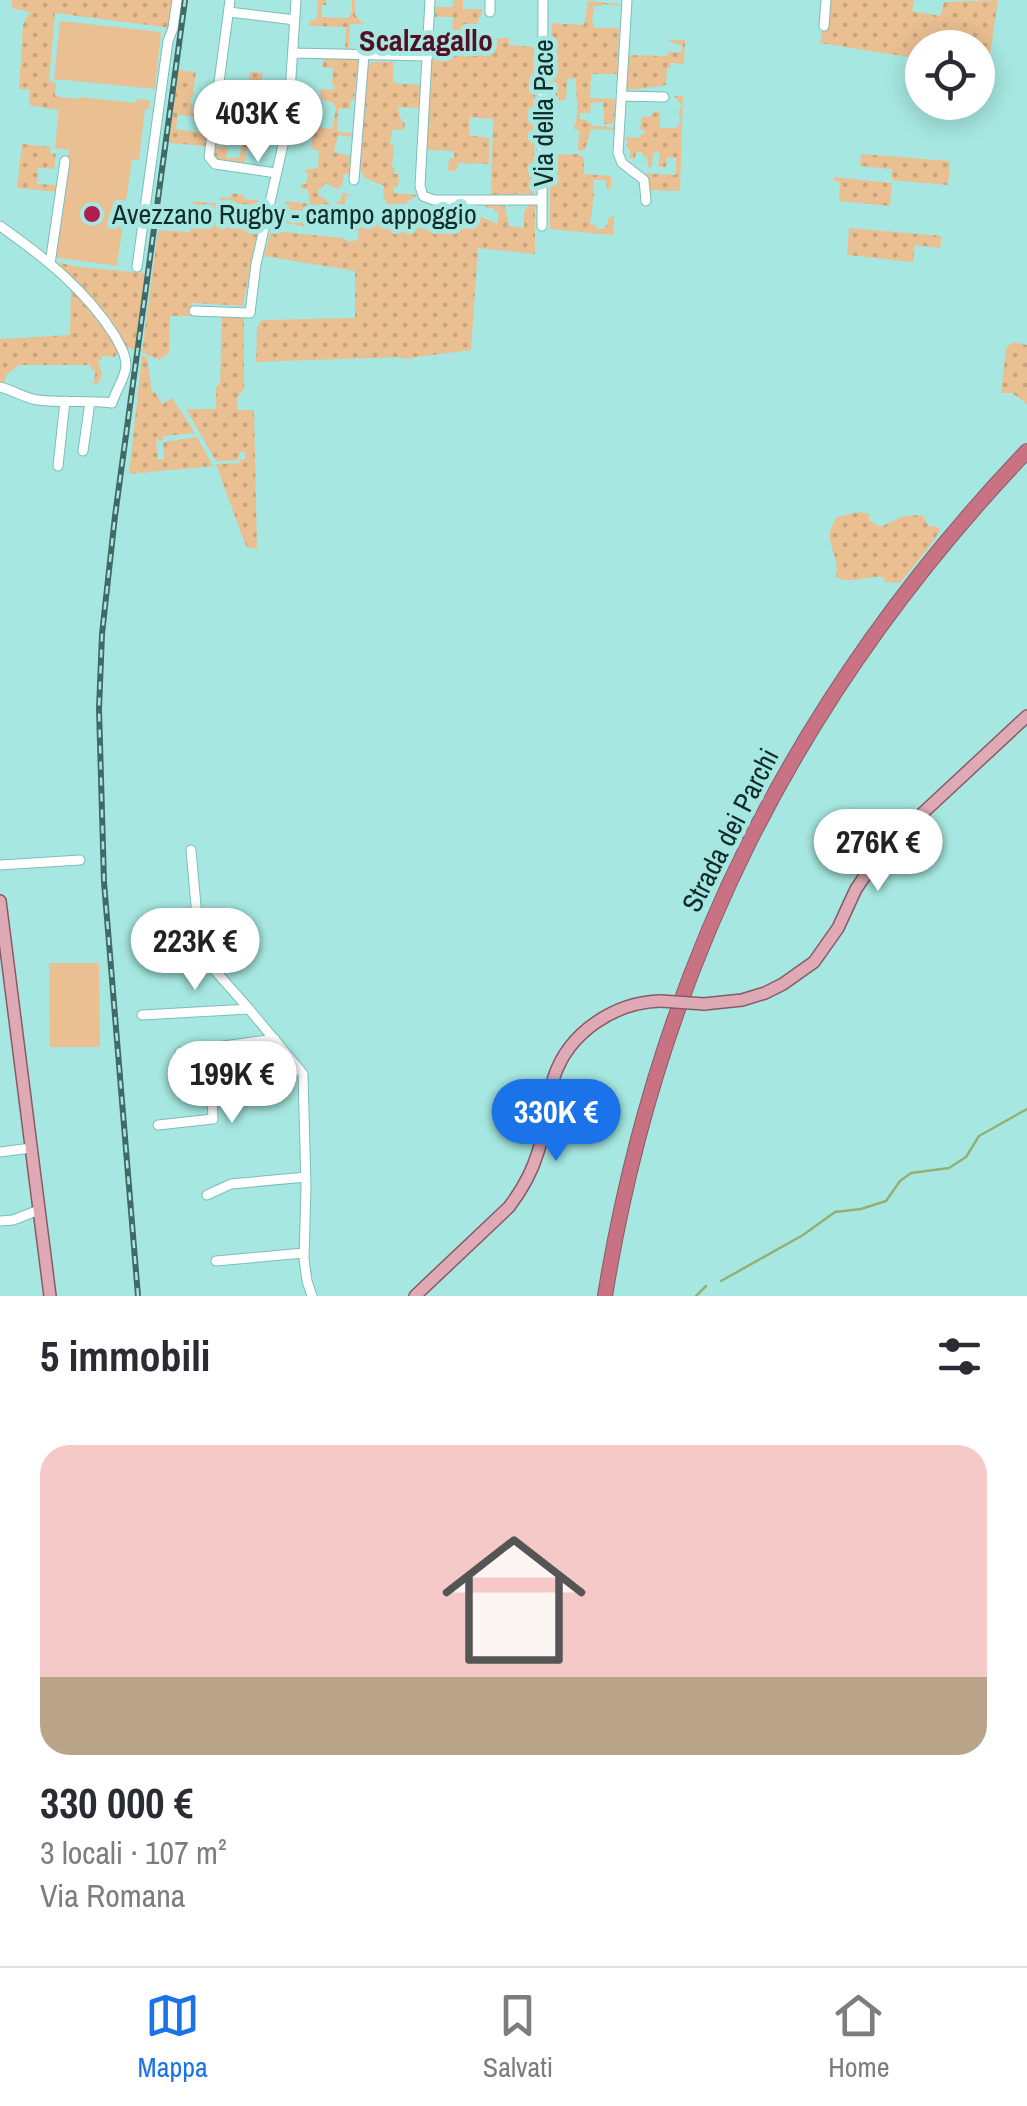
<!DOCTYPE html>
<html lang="it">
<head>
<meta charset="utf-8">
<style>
  body { margin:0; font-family:"Archivo Narrow",sans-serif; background:#f7f7f7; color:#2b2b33; height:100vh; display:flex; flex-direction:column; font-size:38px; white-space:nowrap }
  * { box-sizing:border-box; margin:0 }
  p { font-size:32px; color:#7c7c81 }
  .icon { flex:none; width:55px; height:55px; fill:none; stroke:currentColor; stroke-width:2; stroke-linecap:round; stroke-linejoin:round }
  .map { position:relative; height:1296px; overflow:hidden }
  .sheet { display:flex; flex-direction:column; background:#fff; flex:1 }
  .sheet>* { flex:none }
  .buttons { position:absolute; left:905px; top:30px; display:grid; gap:20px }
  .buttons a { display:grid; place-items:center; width:90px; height:90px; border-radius:50%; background:#fff; box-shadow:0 5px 25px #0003; font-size:50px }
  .price { position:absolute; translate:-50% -85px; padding:0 22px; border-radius:35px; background:#fff; color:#222; font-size:32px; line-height:65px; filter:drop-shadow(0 2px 5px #0008) }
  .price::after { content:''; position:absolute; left:50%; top:60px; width:30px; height:22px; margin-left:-15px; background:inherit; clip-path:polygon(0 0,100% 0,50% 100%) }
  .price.on { background:#1a73e8; color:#fff }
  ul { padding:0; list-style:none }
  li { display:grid; align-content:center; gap:20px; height:530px; padding:0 40px }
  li+li { border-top:2px solid #e1e1e2 }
  li span { display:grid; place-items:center; height:310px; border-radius:30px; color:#555 }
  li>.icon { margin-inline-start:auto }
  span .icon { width:180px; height:180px; fill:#fffc; stroke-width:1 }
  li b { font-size:42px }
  h2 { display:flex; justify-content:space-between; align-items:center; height:120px; padding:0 40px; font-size:42px }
  .dock { display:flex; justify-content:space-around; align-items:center; height:140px; border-top:2px solid #e1e1e2; background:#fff; font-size:28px; color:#7c7c81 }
  .dock a { display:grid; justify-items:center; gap:5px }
  .dock .on { color:#1a73e8 }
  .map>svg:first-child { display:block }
  .grass { fill:url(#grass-dots) }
  .green { fill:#eabf91 }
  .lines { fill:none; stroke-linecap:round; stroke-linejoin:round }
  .stream { stroke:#95b073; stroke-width:2.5 }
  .minor-casing { stroke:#7cbdb7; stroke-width:11 }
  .major-casing { stroke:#895a64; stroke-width:14 }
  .highway-casing { stroke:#895a64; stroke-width:16 }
  .minor { stroke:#fff; stroke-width:9 }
  .major { stroke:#dfaab5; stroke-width:11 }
  .highway { stroke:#c97283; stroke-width:14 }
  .rail-casing { stroke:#416966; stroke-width:6 }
  .rail { stroke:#a6e8e1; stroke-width:2.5; stroke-dasharray:8; stroke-linecap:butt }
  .major-bridge-casing { stroke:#895a64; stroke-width:14; stroke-linecap:butt }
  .major-bridge { stroke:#dfaab5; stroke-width:11 }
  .poi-dot { fill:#af1e4e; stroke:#a6e8e1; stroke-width:4 }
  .labels { text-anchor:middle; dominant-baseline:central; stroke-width:10; stroke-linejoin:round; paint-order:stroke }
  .street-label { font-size:28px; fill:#112c2a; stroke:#a6e8e1 }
  .poi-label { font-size:28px; fill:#112c2a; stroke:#a6e8e1; text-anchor:start }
  .neighbourhood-label { font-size:30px; font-weight:bold; fill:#530f23; stroke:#a6e8e1 }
</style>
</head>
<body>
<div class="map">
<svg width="1027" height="1296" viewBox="0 0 1027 1296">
  <defs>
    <pattern id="grass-dots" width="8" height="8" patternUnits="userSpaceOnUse" patternTransform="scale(2.5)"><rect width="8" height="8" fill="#eabf91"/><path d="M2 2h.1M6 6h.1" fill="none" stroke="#c8a47d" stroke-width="1.8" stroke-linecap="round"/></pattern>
  </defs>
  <rect width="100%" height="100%" fill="#a6e8e1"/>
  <path class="grass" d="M12,0H175L171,28L55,13L49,81L56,83L55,96L60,97L59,110L29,105L30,90L19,89L23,24L30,12L12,8Z
    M318,0H326V5H322V17L348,18L352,11V0H355V15L364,24H350L349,50H345L346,27L309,26V22L317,18Z
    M453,0H463V9H483L477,24L464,25V40L483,43L484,39L509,38V45L536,47L534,194L491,195L493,119L469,117V135L489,138V164L458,163L457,170L448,171L449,159L454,158V151L426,150L433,39H456V32L452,31L453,17H435V7H453Z
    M829,0H914L912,11L940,16L944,2L998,0L988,69L978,68V48H922V59L820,43Z
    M588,1L619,4V6L603,4L602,6H594L592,19L594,28H619L617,74H591L590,98L615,99L614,124H604L603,102L591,103L590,113H580V119L586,120L593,126L614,127V130L591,129L585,150L578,151L579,130L573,129C581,114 575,97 576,79L567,78L566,100L550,101L552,23L584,25Z
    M669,40H685L684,64L671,63L670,68H667L666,84L663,86L628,90L624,87L626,55L667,56L668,52H682V45L669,42Z
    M324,58L358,59L354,100H351L350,109L339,108L337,129L339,132L353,133L352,137L338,135L334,152L350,156V174H344L342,185L338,189L325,183L321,189L319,188L317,193L333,206L340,200L343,192L352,196H346L344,208L359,211L360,217H364L365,208L372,209L374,214L391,215L392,206L387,205L383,195L384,186L365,178L358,166L365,67L372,62H393V83L423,85L421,108L398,107L401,121L405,122L404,130H392L390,144L394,145L392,167L395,168L394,174H399L398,187H394V193L417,195L406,203L401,204L400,212L416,214L425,211V205L450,204L451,207L446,209L444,214L447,218L468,223V203L474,202V218L482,217L497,224L499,212L494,211L493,208H486L485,202H504L509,226L524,228V212L529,203L535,204V254L478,248L471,350L402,359L401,357L256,362L257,328L262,320L355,318V271L264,256L271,231L343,238C348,243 356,243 359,236L358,230L351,225C331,233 293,224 271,221L272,216H284L286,201L310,204L308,190L300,188L301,185L306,184L308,174L304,170L318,168L319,151L311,149L313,130L318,127L332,129L336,108L333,103L321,99L320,89L334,90L335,86L332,85L333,68L322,67Z
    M178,70L196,72L193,95L190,102L193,105L192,111L196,112V116L178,115L176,129L202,133L206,120H209L206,146L169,143Z
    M250,72L263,73L261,83L256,86L260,90L259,101L285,105L284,117L276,111V107L261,105L260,110L253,111L254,102L249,101L245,119L250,120L249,129L260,131L257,151L246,150L244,165L217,161L214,156L215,146L228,147L226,158H239L242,145L216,142V137L240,140L241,137H244L245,125L224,123L218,120L220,109L231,110V114L243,116L246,100H248Z
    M674,96H683L680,191L648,190L639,173L676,175V158L667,157L666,167H658L660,153L653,152L652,167H648L647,157H643L642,152H636L635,159L629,158L630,151L626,145L628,143L625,137L638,138L646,131L640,129L642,117H649L655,111L660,112V128H676L681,121L679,116V110L682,106Z
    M22,144L51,147L50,153L56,154L54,169L38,168L37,184L58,185V192L17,188Z
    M578,154L584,158V174L611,176V189H607L606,180H593L594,195L590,224L596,225V229H603L608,224V219L614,215L613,235L550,229V175L557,174V155Z
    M861,154L950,161L948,185L892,180V169L860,166Z
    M834,177L892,183L890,206L839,201L840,182L834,181Z
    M231,193L243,195L244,199L267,201L255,242L243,306L192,303L191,316H170L169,353L159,360L142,352L158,230L190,232L193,201L219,204L220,197L231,198Z
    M849,228L942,236L940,248L915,245L913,262L847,255Z
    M56,262L80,267L145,273L135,350C119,347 114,328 105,315C93,295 73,279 56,262Z
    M71,286L108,328L118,352L115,357L102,356V360H98L102,375L98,384H94L95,371L91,370V365H19L6,375L5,384H0V339L70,335Z
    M222,315L242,316L244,319V389L237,398V410H254L257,549L247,547L244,541L216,464L239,463L240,460L245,459V452H240L238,460L216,461L186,409H216V386L220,385Z
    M1013,342L1027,345V404L1012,393H1001L1006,348Z
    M142,356L147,357L152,392H155L162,404L172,398L195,433L163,436V440L156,441L158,460L164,459L163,442L197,437L213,466L129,474Z
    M859,512L869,514V520L880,527L904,516L922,515L929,526L937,527L940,530L932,543L900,583L885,582L883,577C867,575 852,585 836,577C841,552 819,542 837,517Z"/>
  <path class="green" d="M60,21L161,32L155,89L54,79Z
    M60,97L78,99L79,97L136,103L137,99L150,100L149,109H145L139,160L132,159L117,266L54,257L69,150L55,148Z
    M49,963H99L100,1047H50Z"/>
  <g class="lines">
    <path class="stream" d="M721,1281L803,1235L835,1212L861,1209L886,1201L900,1181L911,1173L949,1168L966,1157L979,1136L1027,1109
      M696,1296L706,1286"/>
    <g class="minor-casing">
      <path id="minor" d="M230,0L209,157L215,164L276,173
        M430,0L420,186L423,196L434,200H542
        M627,0L618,153L622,163L644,180L646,201
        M229,12L295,20
        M490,12V0
        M824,26L826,0
        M293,53L428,56
        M621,96L664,97
        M354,180L364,55
        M0,226C44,257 86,290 115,336C120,346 126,354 126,366C125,378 116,390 112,403C88,400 62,403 38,400C24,398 13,390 0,387
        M542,226L543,0
        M50,264L65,161
        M137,267L168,41L173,28L177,0
        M194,311L250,313L256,264L288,123L296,0
        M83,451L90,402
        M58,466L65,401
        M191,850L197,917L204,958L249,1009L303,1074L306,1187L304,1259L307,1281L312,1296
        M0,865L80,860
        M142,1015L249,1009
        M180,1052L275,1039
        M158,1125L213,1119L210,1049
        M0,1152L31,1148
        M207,1195L231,1184L306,1177
        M0,1221L13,1220L39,1210
        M216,1261L304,1253"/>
    </g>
    <g class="major-casing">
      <path id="major" d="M0,901L50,1296
        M704,1004L742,1000L765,993L783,984L814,962L838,928L856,889L882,851L1027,716
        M415,1296L509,1207C522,1190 532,1172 538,1152C546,1128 546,1101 554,1077C569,1032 615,1002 661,1001"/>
    </g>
    <g class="highway-casing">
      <path id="highway" d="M605,1296C658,968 798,691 1027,451"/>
    </g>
    <use href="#minor" class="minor"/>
    <use href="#major" class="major"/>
    <use href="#highway" class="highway"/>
    <g class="rail-casing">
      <path id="rail" d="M138,1296L104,882L99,709L102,634L115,516L185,0"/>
    </g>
    <use href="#rail" class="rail"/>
    <g class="major-bridge-casing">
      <path id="major-bridge" d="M661,1001L704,1004"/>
    </g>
    <use href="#major-bridge" class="major-bridge"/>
  </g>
  <circle class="poi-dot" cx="92" cy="214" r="10"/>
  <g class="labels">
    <g class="street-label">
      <text transform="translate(543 113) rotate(-90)">Via della Pace</text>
      <text transform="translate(730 830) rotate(-63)">Strada dei Parchi</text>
    </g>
    <g class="poi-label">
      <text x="112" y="214">Avezzano Rugby - campo appoggio</text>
    </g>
    <g class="neighbourhood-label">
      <text x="426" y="40">Scalzagallo</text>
    </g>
  </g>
</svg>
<div class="buttons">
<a><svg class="icon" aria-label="locate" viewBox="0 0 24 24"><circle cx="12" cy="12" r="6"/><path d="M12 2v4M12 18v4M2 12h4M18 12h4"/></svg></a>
</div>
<b class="price" style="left:258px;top:165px">403K €</b>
<b class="price" style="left:878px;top:894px">276K €</b>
<b class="price" style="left:195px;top:993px">223K €</b>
<b class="price" style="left:232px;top:1126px">199K €</b>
<b class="price on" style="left:556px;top:1164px">330K €</b>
</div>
<section class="sheet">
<h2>5 immobili<svg class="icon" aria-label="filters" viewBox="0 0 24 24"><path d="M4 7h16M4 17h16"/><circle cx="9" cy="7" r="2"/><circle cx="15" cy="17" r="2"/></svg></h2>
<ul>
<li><span style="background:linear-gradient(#f6c9c9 75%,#b9a48a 0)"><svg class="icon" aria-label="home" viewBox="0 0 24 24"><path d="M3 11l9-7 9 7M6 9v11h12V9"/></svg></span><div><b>330 000 €</b><p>3 locali · 107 m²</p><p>Via Romana</p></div></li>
</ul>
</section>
<nav class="dock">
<a class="on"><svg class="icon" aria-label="map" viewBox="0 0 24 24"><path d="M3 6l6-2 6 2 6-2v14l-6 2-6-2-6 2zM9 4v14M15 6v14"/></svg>Mappa</a>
<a><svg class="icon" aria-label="saved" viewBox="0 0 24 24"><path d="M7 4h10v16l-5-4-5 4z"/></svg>Salvati</a>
<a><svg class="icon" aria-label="home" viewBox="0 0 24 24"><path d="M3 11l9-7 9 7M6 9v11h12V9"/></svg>Home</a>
</nav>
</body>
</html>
